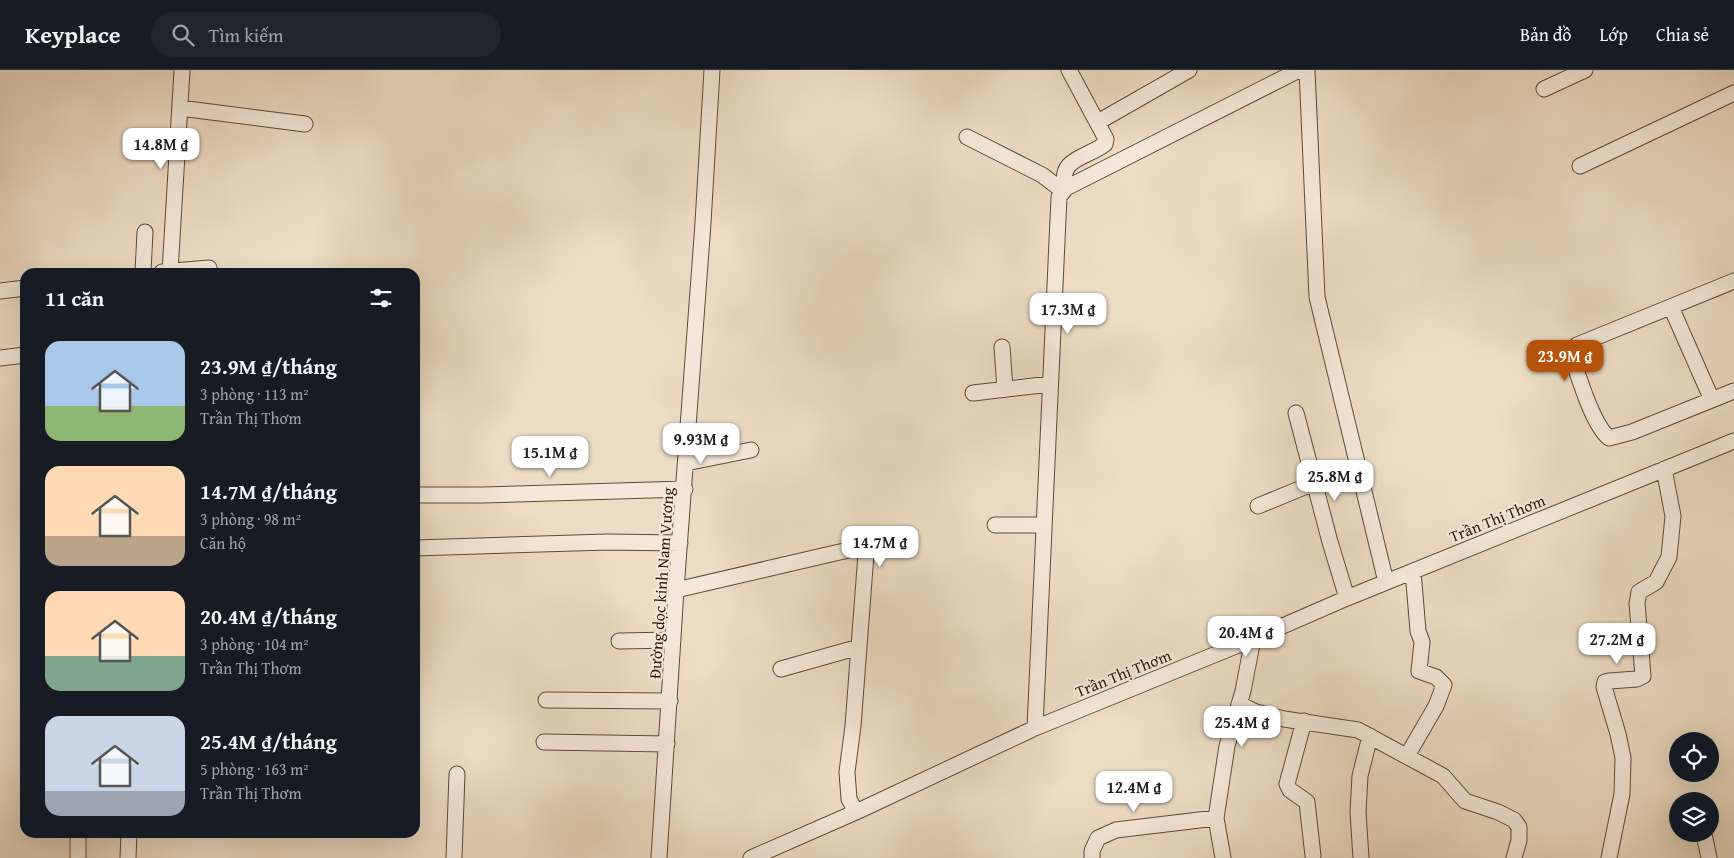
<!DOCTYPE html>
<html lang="vi">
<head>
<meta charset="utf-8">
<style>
  body { margin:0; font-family:"Gentium Book Plus",serif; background:#20242c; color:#f1f3f6; height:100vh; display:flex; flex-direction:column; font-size:19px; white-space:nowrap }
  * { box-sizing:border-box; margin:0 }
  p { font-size:16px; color:#9ea1a6 }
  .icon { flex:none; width:28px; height:28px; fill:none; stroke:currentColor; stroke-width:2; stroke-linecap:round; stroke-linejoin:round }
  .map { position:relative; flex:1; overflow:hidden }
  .details { position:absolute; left:20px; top:198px; width:400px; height:570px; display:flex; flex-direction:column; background:#171b24; border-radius:15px; box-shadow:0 5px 20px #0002 }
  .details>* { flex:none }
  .buttons { position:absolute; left:1669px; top:662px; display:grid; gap:10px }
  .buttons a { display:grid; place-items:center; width:50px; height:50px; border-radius:50%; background:#171b24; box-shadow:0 5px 20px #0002; font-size:25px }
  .price { position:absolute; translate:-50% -42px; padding:0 11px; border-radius:10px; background:#fff; color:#222; font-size:16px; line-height:32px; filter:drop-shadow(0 1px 2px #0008) }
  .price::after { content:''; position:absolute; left:50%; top:30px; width:15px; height:11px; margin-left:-8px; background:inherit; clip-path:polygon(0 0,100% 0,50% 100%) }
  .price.selected { background:#b45309; color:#fff }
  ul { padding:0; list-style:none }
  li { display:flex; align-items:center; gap:15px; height:125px; padding:0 25px }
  li span { display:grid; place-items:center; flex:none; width:140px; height:100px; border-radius:15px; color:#555 }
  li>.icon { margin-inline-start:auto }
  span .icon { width:60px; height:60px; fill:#fffc; stroke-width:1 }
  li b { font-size:21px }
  h2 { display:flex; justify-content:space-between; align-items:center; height:60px; padding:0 25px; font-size:21px }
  header { display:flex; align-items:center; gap:30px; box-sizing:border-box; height:70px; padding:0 25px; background:#171b24; border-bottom:1px solid #363941 }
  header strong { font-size:24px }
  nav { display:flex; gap:28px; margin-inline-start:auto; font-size:18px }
  .search { width:350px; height:45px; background:#20242c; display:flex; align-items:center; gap:12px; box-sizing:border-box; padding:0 18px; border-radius:28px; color:#9ea1a6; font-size:19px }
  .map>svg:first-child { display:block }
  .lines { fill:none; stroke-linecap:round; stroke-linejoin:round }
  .minor-casing { stroke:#644835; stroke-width:17 }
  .minor { stroke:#f3e8d9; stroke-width:15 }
  .labels { text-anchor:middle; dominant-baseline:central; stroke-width:4.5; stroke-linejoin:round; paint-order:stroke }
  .street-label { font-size:16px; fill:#371705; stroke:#f3e8d9 }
</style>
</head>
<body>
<header>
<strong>Keyplace</strong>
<div class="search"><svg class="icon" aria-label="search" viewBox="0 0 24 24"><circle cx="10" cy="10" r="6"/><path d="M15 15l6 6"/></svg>Tìm kiếm</div>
<nav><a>Bản đồ</a><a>Lớp</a><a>Chia sẻ</a></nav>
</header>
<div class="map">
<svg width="1734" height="788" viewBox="0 0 1734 788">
  <rect width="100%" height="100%" fill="#ecdcc4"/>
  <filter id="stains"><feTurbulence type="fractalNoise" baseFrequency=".004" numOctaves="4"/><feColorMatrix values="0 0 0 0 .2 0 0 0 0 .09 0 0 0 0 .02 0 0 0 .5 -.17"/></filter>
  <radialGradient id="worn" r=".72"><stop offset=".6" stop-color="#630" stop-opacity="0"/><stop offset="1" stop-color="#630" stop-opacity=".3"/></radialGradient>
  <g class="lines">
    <g class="minor-casing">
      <path id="minor" d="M1307,0L1317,227L1386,512
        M1544,19L1585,0
        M180,38L305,54
        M1098,52L1189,0
        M967,67L1042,105L1063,121
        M1580,96L1734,23
        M1066,118C1057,88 1087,88 1105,74L1106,69L1069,0
        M143,202L145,162
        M162,202L209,198
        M170,202L182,0
        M1734,211L1577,275L1572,280V287C1579,308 1593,355 1609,368L1632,362L1734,321
        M0,221L25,218
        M1671,237L1712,330
        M1002,277L1005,319
        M0,288L25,285
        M973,323L1050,314
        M1296,343L1330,472L1347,528
        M686,393L751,380
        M415,425H482L685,419
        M1258,436L1314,413
        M995,455H1044
        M415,478L607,472L680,473
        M676,520L857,478L865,479L866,484L853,656L847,702L849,729L856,742
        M619,571L673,570
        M781,599L859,577
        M546,630L670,631
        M1239,634L1256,642L1284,649L1358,660L1443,706L1465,731L1498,742L1514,750L1519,757V770L1514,788
        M1304,651L1287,714L1290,720L1307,732L1313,786
        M1035,658L1059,127L1066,118L1299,0
        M544,672L667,674
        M1407,686L1436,636L1444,615L1436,607L1419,601L1422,572L1418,561L1413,501
        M1704,764L1709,788
        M78,770V788
        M128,788L129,762
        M454,788L457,704
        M659,788L676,520L703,153L712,0
        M751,788L856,742L1035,658L1253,569L1347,528L1734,371
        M1092,788V781L1098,768L1116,760L1216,748
        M1223,788L1216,748L1227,676L1243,621L1253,569
        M1361,788L1358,742L1360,706L1370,666
        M1609,788L1622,724L1623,688L1618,664L1604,617L1605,612L1609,611L1637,609L1643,606L1637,533L1639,522L1656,512L1669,487L1673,446L1664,399"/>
    </g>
    <use href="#minor" class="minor"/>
  </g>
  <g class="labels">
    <g class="street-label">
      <text transform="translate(1497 448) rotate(-22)">Trần Thị Thơm</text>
      <text transform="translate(661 513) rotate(-86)">Đường dọc kinh Nam Vương</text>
      <text transform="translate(1123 603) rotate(-22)">Trần Thị Thơm</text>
    </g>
  </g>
  <rect width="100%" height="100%" filter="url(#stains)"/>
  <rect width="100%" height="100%" fill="url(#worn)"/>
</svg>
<div class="buttons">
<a><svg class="icon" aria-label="locate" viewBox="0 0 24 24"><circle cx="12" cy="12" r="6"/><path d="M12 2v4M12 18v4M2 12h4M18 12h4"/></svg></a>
<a><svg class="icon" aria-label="layers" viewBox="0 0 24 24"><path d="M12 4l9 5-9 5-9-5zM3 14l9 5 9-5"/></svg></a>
</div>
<b class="price" style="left:161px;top:100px">14.8M ₫</b>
<b class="price" style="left:1068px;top:265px">17.3M ₫</b>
<b class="price selected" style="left:1565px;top:312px">23.9M ₫</b>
<b class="price" style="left:701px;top:395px">9.93M ₫</b>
<b class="price" style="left:550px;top:408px">15.1M ₫</b>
<b class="price" style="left:1335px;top:432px">25.8M ₫</b>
<b class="price" style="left:880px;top:498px">14.7M ₫</b>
<b class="price" style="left:1246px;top:588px">20.4M ₫</b>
<b class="price" style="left:1617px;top:595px">27.2M ₫</b>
<b class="price" style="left:1242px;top:678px">25.4M ₫</b>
<b class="price" style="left:1134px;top:743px">12.4M ₫</b>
<section class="details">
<h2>11 căn<svg class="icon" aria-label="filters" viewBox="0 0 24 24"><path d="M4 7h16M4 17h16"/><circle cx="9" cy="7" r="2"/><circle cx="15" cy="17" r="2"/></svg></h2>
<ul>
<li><span style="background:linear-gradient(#a9c7e8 65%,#8fb573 0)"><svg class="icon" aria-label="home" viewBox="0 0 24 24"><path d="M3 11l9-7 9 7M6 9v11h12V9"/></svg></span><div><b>23.9M ₫/tháng</b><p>3 phòng · 113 m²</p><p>Trần Thị Thơm</p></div></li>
<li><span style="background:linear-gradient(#ffd9b3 70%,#b9a48a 0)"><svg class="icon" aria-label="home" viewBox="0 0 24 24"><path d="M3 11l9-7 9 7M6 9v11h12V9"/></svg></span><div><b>14.7M ₫/tháng</b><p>3 phòng · 98 m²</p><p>Căn hộ</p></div></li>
<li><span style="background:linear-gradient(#ffd9b3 65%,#7fa58c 0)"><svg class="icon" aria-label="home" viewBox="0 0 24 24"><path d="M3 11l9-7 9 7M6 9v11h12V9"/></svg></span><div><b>20.4M ₫/tháng</b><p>3 phòng · 104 m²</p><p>Trần Thị Thơm</p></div></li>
<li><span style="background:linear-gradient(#c9d6e8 75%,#9aa5b1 0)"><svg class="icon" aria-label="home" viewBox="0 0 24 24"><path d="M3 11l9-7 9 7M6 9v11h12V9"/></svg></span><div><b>25.4M ₫/tháng</b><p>5 phòng · 163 m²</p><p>Trần Thị Thơm</p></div></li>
</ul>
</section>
</div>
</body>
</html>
